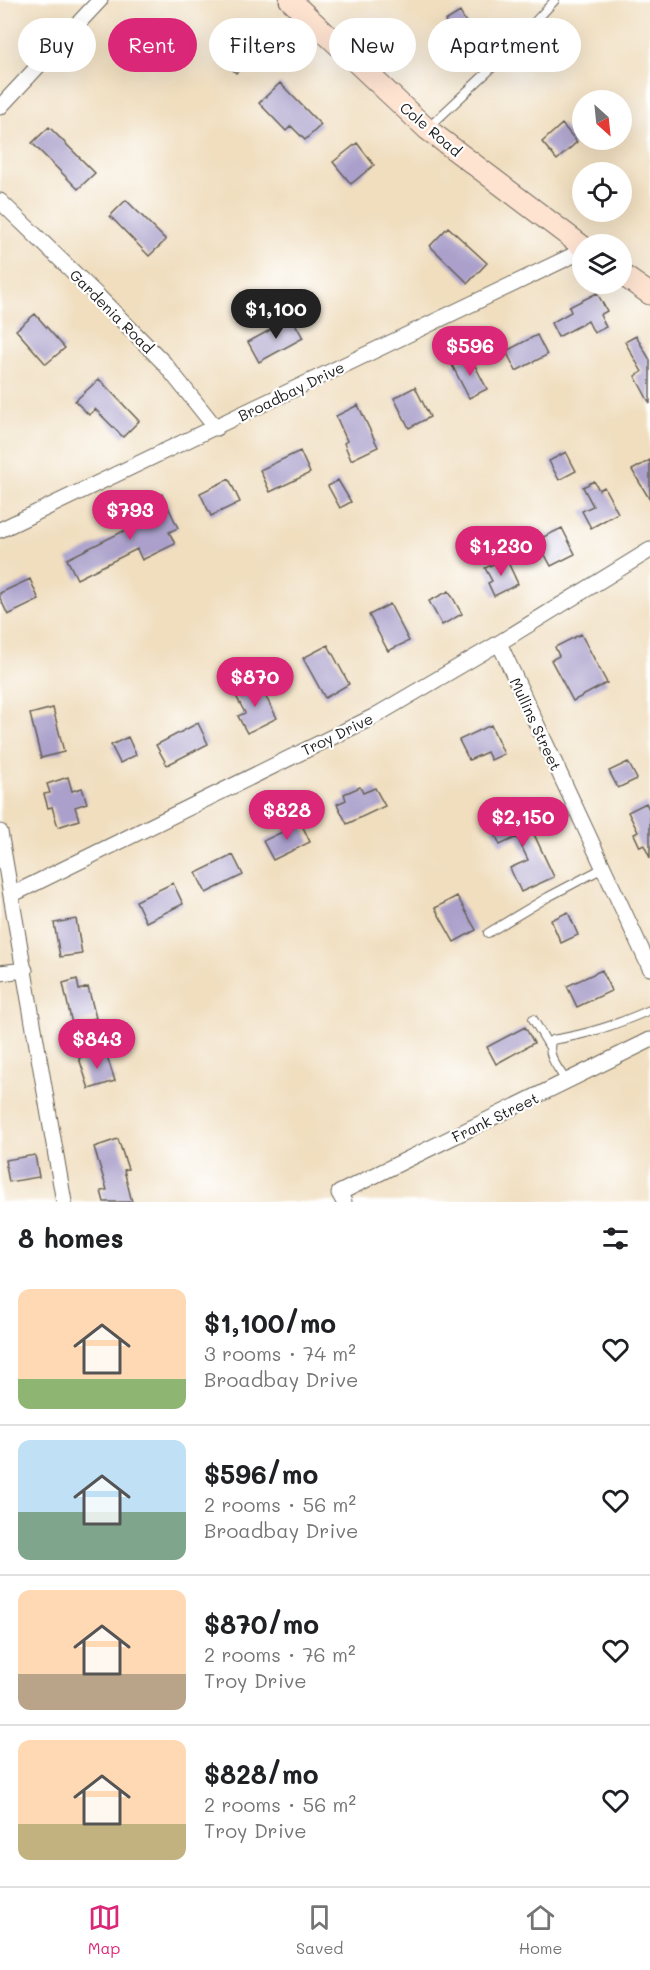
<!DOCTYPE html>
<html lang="en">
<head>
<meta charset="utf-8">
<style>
  body { margin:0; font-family:Mali,sans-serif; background:#f2f2f2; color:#202124; height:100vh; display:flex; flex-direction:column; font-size:22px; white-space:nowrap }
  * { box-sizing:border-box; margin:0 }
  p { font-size:20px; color:#757577 }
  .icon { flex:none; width:33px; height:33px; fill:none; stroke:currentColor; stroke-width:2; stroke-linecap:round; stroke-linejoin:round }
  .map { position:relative; height:1202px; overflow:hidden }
  .sheet { display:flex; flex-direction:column; background:#fff; flex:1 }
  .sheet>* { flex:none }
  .guide { position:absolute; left:18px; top:18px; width:615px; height:54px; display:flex; gap:12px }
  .needle { width:39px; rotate:153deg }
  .fabs { position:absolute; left:572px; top:90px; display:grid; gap:12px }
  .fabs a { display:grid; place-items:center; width:60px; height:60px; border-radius:50%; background:#fff; box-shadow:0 6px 24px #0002; font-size:30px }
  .price { position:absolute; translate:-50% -51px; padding:0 14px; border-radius:21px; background:#db2777; color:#fff; font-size:20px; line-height:39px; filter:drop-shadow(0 2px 3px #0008) }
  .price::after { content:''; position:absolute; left:50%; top:36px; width:18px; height:14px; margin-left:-9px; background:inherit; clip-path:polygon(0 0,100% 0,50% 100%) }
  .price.current { background:#222; color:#fff }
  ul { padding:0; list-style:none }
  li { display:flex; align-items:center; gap:18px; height:150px; padding:0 18px }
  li+li { border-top:2px solid #e0e0e0 }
  li span { display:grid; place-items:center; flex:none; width:168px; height:120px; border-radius:12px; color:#555 }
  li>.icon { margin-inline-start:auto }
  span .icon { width:72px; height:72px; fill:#fffc; stroke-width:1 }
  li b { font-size:26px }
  h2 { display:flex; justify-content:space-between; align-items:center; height:72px; padding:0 18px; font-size:26px }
  .pill { padding:0 21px; border-radius:27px; background:#fff; box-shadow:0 6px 24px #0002; font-size:21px; line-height:54px }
  .pill.current { background:#db2777; color:#fff }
  .menu { display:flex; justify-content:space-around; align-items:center; height:84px; border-top:2px solid #e0e0e0; background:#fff; font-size:16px; color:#757577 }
  .menu a { display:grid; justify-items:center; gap:3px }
  .menu .current { color:#db2777 }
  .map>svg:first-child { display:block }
  .building { fill:#aaa0cb }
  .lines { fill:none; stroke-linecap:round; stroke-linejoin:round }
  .lane-casing { stroke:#666055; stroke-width:10 }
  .street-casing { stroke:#666055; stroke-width:17 }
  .secondary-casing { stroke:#666055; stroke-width:23 }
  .lane { stroke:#fff; stroke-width:8 }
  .street { stroke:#fff; stroke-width:15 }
  .secondary { stroke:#fee3d1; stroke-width:21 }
  .labels { text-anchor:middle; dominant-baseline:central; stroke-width:4.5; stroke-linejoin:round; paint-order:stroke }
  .street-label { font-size:15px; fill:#1c1c1c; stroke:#fff }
</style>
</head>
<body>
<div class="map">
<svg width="650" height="1202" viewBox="0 0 650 1202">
  <rect width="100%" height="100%" fill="#fff"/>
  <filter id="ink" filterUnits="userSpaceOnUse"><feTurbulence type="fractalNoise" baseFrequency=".0167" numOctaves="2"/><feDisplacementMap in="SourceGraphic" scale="12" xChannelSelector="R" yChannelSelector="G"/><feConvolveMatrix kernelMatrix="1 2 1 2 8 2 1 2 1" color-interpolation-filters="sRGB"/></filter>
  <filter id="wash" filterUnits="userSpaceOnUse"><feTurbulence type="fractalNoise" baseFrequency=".008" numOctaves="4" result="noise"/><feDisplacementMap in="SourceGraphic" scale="24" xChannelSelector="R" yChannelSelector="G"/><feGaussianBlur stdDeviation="1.35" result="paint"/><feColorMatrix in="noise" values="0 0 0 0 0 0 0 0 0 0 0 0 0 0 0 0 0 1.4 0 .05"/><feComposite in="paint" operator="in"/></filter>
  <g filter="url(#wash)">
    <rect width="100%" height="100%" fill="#f0debf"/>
    <g id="blocks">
      <path class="building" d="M460,12L477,42L462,51L445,21Z
        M238,32L258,52L236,73L217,54Z
        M280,83L321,125L305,140L291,126L286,131L259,103Z
        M562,124L577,142L557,160L542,142Z
        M49,127L95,173L78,189L32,143Z
        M357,143L374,165L351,184L333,162Z
        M126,200L166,240L149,256L110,216Z
        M448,227L487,263L468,283L430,246Z
        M597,293L607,311L600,315L606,327L594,333L588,321L558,337L551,323L571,312L569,307Z
        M35,314L65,348L46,364L16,330Z
        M292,318L303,338L259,362L248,342Z
        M537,335L547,355L516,371L506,351Z
        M636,336L650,360V404L635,376L642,372L625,342Z
        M470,356L487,389L469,398L452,365Z
        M99,379L139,421L123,437L95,409L89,415L75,401Z
        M415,387L430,417L409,428L394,398Z
        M358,405L378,447L351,460L344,443L347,441L336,416Z
        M300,451L310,473L270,492L260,470Z
        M566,452L576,471L559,480L549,461Z
        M650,460V500L632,470Z
        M229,479L240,502L211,516L200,493Z
        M338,480L351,502L340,508L328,486Z
        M594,481L599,490L604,487L618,513L591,528L582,511L593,506L583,487Z
        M162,494L178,528L169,532L175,544L142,560L137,549L77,579L67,559L146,520L143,514L153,510L149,500Z
        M562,528L575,554L551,566L537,540Z
        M506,558L518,584L494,596L488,583L492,581L485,568Z
        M30,579L39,600L8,615L0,598V593Z
        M449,591L462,614L442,625L429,601Z
        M390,604L409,641L388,651L369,615Z
        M581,634L607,683L573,701L551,660L559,656L555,647Z
        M328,645L349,684L325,698L303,658Z
        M258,682L277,718L247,733L238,716L245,713L235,694Z
        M53,708L64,752L41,758L30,714Z
        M198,723L208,744L167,765L156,745Z
        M491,725L504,754L491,760L487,752L469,760L459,740Z
        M128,737L136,755L120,763L111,745Z
        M628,762L637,779L618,788L609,771Z
        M68,777L72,791L82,788L87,803L75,807L79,820L58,827L52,807L48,808L44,794L50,793L47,784Z
        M360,787L363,793L375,788L385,806L347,824L337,804L346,800L344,794Z
        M646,803L650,811V858L644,845L640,847L634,834L638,832L628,812Z
        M524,806L534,829L532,830L554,877L521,892L510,868L528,860L517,837L500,845L490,822Z
        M301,823L310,842L273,860L263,841Z
        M233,855L243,875L206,893L196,873Z
        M173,883L183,904L146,922L136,901Z
        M457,896L476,930L454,942L435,908Z
        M568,912L578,935L561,943L551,920Z
        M76,919L82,954L60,957L54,923Z
        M602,970L611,991L577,1007L567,986Z
        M77,979L79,990L88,987L96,1018L72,1024L63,983Z
        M525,1027L534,1043L496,1064L487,1047Z
        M105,1050L115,1081L89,1089L79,1058Z
        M118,1139L128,1169L124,1170L132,1202H104L101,1191L107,1190L94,1147Z
        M35,1155L39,1177L9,1182L5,1160Z"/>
    </g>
  </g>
  <g filter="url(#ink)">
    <use href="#blocks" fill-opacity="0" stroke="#666055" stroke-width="1.5"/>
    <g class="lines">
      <g class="lane-casing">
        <path id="lane" d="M428,128L495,65L555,0
          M488,933L548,897L603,868
          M533,1019L549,1046
          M566,1081C559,1069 545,1054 552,1040C590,1034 615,1025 650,1010"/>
      </g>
      <g class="street-casing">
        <path id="street" d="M0,107L100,0
          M0,201L97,295L164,363L216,428
          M0,530L582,251
          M499,643L650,968
          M0,832L64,1202
          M11,895L373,717L499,643L650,550
          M0,973L25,970
          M344,1202L339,1193L650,1040"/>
      </g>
      <g class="secondary-casing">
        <path id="secondary" d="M290,0L427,129L582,246
          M621,274L650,294"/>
      </g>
      <use href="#lane" class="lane"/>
      <use href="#street" class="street"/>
      <use href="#secondary" class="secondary"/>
    </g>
  </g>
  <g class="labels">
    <g class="street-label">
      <text transform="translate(431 129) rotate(40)">Cole Road</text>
      <text transform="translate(112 311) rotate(45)">Gardenia Road</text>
      <text transform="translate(291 391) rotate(-26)">Broadbay Drive</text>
      <text transform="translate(536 724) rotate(65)">Mullins Street</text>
      <text transform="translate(337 734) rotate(-26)">Troy Drive</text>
      <text transform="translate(495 1117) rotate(-26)">Frank Street</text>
    </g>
  </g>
</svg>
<div class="fabs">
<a><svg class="needle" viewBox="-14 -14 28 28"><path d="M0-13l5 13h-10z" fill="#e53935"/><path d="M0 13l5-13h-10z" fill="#757577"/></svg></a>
<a><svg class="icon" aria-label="locate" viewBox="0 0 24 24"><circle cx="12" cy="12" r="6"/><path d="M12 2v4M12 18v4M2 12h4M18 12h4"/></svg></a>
<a><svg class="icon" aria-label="layers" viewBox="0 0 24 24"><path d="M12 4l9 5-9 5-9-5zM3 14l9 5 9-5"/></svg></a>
</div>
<b class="price current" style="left:276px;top:340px">$1,100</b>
<b class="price" style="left:470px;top:377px">$596</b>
<b class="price" style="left:130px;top:541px">$793</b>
<b class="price" style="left:501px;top:577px">$1,230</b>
<b class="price" style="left:255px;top:708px">$870</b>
<b class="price" style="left:287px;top:841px">$828</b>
<b class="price" style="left:523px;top:848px">$2,150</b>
<b class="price" style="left:97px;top:1070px">$843</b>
<div class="guide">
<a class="pill">Buy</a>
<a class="pill current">Rent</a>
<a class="pill">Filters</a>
<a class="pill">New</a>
<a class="pill">Apartment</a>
</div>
</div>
<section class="sheet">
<h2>8 homes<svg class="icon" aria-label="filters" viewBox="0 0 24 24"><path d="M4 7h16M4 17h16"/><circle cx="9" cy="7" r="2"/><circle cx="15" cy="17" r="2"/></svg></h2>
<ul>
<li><span style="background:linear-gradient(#ffd9b3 75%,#8fb573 0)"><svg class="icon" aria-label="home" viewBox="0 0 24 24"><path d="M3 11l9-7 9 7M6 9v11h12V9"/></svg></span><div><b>$1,100/mo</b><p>3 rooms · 74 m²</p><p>Broadbay Drive</p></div><svg class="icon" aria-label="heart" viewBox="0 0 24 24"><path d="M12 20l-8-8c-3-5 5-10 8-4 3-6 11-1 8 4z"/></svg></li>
<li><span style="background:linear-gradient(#bfe0f5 60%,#7fa58c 0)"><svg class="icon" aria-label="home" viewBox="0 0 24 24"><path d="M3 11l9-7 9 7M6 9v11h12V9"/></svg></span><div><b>$596/mo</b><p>2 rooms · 56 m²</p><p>Broadbay Drive</p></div><svg class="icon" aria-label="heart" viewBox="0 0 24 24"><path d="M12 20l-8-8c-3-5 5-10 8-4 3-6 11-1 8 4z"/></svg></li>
<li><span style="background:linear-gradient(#ffd9b3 70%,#b9a48a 0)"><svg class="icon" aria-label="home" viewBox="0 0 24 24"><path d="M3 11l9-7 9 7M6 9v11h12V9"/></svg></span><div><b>$870/mo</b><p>2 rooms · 76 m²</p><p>Troy Drive</p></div><svg class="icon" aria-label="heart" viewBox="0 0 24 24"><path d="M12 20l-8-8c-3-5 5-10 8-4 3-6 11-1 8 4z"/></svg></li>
<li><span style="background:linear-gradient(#ffd9b3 70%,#c2b280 0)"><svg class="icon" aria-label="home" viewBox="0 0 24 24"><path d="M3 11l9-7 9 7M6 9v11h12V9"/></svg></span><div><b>$828/mo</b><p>2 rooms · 56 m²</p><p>Troy Drive</p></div><svg class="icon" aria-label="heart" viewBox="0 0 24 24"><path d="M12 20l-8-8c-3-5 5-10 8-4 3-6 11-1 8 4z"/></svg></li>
</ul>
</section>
<nav class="menu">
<a class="current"><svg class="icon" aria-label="map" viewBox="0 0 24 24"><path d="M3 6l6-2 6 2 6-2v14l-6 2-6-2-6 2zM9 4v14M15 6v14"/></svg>Map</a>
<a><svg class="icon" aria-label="saved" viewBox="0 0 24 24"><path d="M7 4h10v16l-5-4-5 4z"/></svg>Saved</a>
<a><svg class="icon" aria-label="home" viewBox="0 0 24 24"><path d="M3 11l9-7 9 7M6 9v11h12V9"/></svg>Home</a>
</nav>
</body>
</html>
